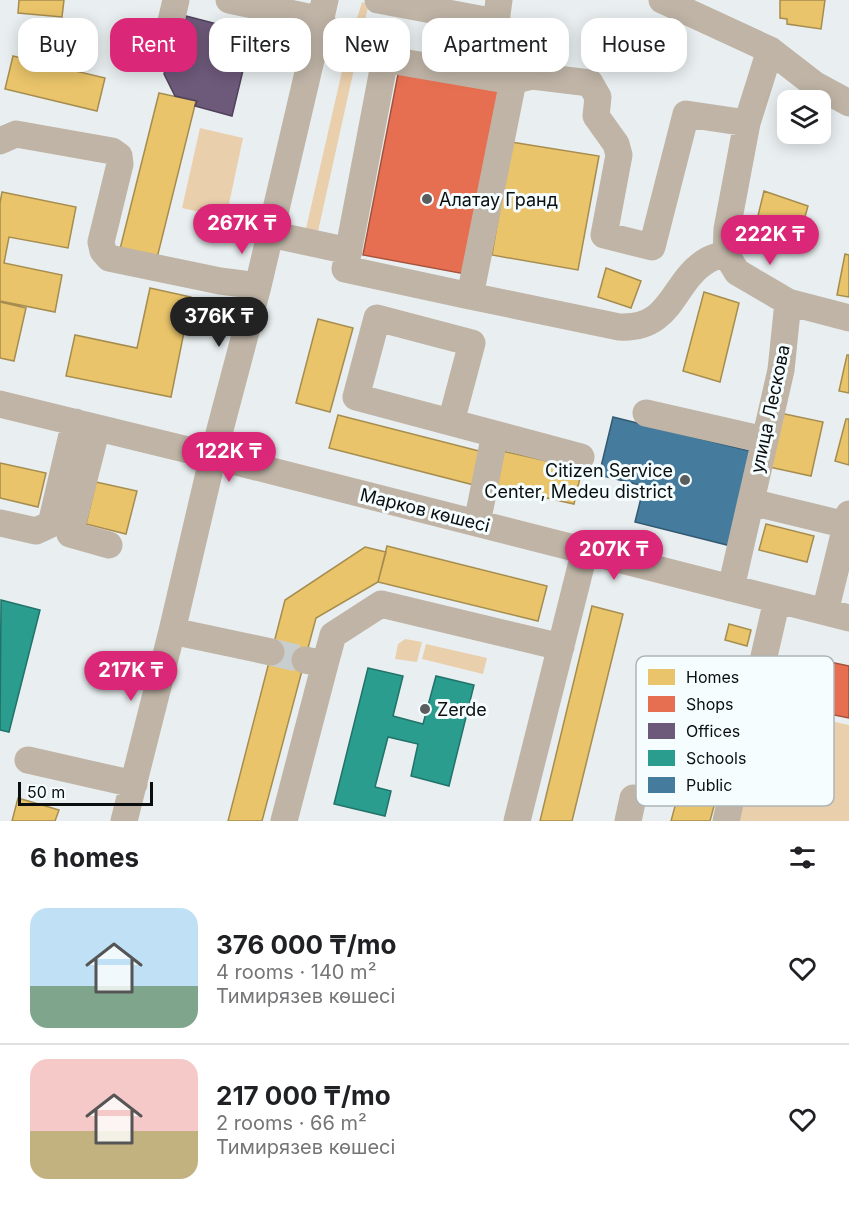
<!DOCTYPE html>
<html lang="en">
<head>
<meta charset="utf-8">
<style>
  body { margin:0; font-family:Inter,sans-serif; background:#f2f2f2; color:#202124; height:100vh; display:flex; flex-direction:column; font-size:22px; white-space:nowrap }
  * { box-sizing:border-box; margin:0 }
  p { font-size:20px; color:#757577 }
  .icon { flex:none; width:33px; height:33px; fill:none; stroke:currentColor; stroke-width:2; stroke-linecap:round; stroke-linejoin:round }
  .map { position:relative; height:821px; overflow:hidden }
  .details { display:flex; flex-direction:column; background:#fff; flex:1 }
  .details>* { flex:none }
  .top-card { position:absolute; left:18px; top:18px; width:813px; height:54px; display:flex; gap:12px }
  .fabs { position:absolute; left:777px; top:90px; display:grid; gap:12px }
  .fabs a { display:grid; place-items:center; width:54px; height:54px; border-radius:12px; background:#fff; box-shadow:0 3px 15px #0003; font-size:30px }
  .scale { position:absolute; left:18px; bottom:15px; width:135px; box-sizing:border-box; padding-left:6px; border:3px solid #0b0e0f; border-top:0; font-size:16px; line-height:21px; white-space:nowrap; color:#0b0e0f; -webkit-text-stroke:4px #f5fdff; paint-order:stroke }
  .price { position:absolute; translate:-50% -51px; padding:0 14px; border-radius:21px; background:#db2777; color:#fff; font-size:20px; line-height:39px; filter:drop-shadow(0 2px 3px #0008) }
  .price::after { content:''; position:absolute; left:50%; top:36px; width:18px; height:14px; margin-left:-9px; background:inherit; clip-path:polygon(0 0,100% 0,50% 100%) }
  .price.active { background:#222; color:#fff }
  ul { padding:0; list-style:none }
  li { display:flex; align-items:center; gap:18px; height:150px; padding:0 30px }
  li+li { border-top:2px solid #e0e0e0 }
  li span { display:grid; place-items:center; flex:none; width:168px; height:120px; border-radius:18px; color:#555 }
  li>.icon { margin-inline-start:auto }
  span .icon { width:72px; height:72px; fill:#fffc; stroke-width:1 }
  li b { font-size:26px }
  h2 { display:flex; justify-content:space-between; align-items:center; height:72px; padding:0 30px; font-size:26px }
  .pill { padding:0 21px; border-radius:18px; background:#fff; box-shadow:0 3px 15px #0003; font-size:21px; line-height:54px }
  .pill.active { background:#db2777; color:#fff }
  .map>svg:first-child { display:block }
  .green { fill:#eacfad }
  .homes { fill:#e9c46a; stroke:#a68d4f; stroke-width:1.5 }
  .shops { fill:#e76f51; stroke:#a5523d; stroke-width:1.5 }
  .offices { fill:#6d597a; stroke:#50425a; stroke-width:1.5 }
  .schools { fill:#2a9d8f; stroke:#217269; stroke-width:1.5 }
  .public { fill:#457b9d; stroke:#345a72; stroke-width:1.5 }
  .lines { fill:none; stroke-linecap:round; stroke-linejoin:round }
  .minor-tunnel { stroke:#c8cdce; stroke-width:27; stroke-dasharray:27 14; stroke-linecap:butt }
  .minor { stroke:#bfb4a6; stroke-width:27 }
  .poi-dot { fill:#595d5e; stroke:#f5fdff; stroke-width:2 }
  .labels { text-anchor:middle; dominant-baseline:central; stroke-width:6; stroke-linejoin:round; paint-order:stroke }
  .poi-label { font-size:18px; fill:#0b0e0f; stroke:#f5fdff; text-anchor:start }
  .street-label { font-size:18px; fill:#0b0e0f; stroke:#f5fdff }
  .key { fill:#f5fdff; stroke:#afb5b7; stroke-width:1.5 }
  .key-label { font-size:16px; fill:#0b0e0f }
</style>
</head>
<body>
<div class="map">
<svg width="849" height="821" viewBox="0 0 849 821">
  <rect width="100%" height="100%" fill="#e9eff0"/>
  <path class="green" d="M362,2L369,4L358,47L349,45Z
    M345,58L356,60L317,236L305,233Z
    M200,128L243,138L226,218L182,208Z
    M405,639L422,642L417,662L395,659L398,644Z
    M426,644L487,658L483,674L422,659Z
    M785,692L798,714L849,725V821H737L766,695Z"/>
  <path class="homes" d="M19,0H64L62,17L18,13Z
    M780,0H825L821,29L787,24V19L780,18Z
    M13,56L105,78L97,111L5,89Z
    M159,93L196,101L156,262L119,253Z
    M159,93L196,101L156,262L119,253Z
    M511,142L599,156L578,270L492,255Z
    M764,191L808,206L799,238L756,224Z
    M2,192L76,207L68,248L9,237L4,263L62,275L55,312L0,301V203Z
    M845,254L849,255V297L837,295Z
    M606,268L641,281L631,308L598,297Z
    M150,288L191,297L171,397L66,376L75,335L137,348Z
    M704,292L739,303L720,382L683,371Z
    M0,302L26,308L14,361L0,358Z
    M318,319L353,328L330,412L296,403Z
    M847,355H849V393L839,391Z
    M780,413L823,422L811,476L769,467Z
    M338,415L483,452L474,485L329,448Z
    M846,419H849V465L835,461Z
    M502,451L582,469L574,504L494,486Z
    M0,463L46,473L38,507L0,498Z
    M96,482L137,491L126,534L86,524Z
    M766,524L814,536L807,562L759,550Z
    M387,546L547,586L538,621L378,582Z
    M365,547L386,552L378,582L316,618L262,821H228L285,600Z
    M592,606L623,614L572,821H540Z
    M729,624L751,630L747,646L725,640Z
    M709,681L745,691L710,821H671Z
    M18,798L59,810L55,821H12Z"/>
  <path class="shops" d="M399,69L501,88L465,274L363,255Z
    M811,658L849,666V718L800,708Z"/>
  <path class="offices" d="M186,16L252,33L232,116L195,106L197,101L175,96L164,74L171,51L178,54Z
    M186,16L252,33L232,116L195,106L197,101L175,96L164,74L171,51L178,54Z"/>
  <path class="schools" d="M1,600L40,610L9,732L0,730Z
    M368,668L403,676L393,716L423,724L436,676L474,685L449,786L411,776L418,744L388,737L375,787L391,791L385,816L334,804Z"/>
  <path class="public" d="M613,417L754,452L731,546L635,522L644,486L599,475Z"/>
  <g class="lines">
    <path class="minor-tunnel" d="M271,652L305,660"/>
    <path class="minor" d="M229,0L322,20
      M378,0L496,22L499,0
      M662,0L770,50L814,84L849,103
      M316,46L343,52L513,81L470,296L619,327C674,330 671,281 708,260C713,257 720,256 726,254
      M165,47L176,0
      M770,50L747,123L727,229L726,254L737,272L788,302L849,318
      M385,59L345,269L470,296
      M513,81L532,76L590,83L598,97L596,116L616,144L619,155L604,235L652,247L686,114L747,123
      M0,141L16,134L112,151L119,156L120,164L101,242L103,251L109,258L220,281L258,286
      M270,234L349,251
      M0,404L213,456L849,618
      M646,413L765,440
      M451,422L472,343L377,318L356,397L581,457
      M97,428L70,534L109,545
      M751,502L846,525
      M0,523L36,531L51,524L75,422
      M477,523L495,434
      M731,588L781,370L788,302
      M825,612L849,514
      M172,631L271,652
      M325,664L333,635L381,604L561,647
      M28,760L134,784
      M124,821L172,631L213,456L258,286L325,0
      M284,821L325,664L305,660
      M517,821L585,550
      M628,821L633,798
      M726,821L777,600"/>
  </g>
  <g class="poi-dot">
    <circle cx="427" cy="199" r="6"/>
    <circle cx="685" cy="480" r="6"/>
    <circle cx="425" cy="709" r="6"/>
  </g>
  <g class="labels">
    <g class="poi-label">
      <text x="439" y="199">Алатау Гранд</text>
      <text x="673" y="470" text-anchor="end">Citizen Service<tspan x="673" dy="21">Center, Medeu district</tspan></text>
      <text x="437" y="709">Zerde</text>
    </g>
    <g class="street-label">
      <text transform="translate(770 409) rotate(-78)">улица Лескова</text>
      <text transform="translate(425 510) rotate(14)">Марков көшесі</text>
    </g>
  </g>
  <rect x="636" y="656" width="198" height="150" rx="9" class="key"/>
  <rect x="648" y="669" width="27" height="16" fill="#e9c46a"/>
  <rect x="648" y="696" width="27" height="16" fill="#e76f51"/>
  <rect x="648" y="723" width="27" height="16" fill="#6d597a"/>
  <rect x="648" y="750" width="27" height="16" fill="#2a9d8f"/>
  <rect x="648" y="777" width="27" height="16" fill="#457b9d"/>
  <g class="key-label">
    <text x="686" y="683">Homes</text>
    <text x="686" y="710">Shops</text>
    <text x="686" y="737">Offices</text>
    <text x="686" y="764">Schools</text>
    <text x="686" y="791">Public</text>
  </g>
</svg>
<div class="fabs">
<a><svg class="icon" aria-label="layers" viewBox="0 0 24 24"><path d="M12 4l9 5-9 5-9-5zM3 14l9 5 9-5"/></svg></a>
</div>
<div class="scale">50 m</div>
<b class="price" style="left:242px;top:255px">267K ₸</b>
<b class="price" style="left:770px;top:266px">222K ₸</b>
<b class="price active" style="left:219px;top:348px">376K ₸</b>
<b class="price" style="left:229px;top:483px">122K ₸</b>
<b class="price" style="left:614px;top:581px">207K ₸</b>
<b class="price" style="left:131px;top:702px">217K ₸</b>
<div class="top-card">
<a class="pill">Buy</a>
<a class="pill active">Rent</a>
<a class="pill">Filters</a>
<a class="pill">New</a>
<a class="pill">Apartment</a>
<a class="pill">House</a>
</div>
</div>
<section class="details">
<h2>6 homes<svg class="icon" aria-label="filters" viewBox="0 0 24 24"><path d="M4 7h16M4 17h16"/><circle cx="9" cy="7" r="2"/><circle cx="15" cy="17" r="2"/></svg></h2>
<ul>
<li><span style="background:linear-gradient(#bfe0f5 65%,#7fa58c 0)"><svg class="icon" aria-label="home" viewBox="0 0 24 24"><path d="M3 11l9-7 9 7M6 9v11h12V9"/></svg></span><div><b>376 000 ₸/mo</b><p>4 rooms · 140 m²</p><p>Тимирязев көшесі</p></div><svg class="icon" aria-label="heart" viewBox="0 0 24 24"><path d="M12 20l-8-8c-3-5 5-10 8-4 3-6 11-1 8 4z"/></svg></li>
<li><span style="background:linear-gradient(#f6c9c9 60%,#c2b280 0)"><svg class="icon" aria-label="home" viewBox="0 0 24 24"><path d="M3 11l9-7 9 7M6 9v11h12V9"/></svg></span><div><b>217 000 ₸/mo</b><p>2 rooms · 66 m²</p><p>Тимирязев көшесі</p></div><svg class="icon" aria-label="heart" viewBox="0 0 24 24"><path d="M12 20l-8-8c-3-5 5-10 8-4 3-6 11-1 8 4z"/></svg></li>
</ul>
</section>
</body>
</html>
